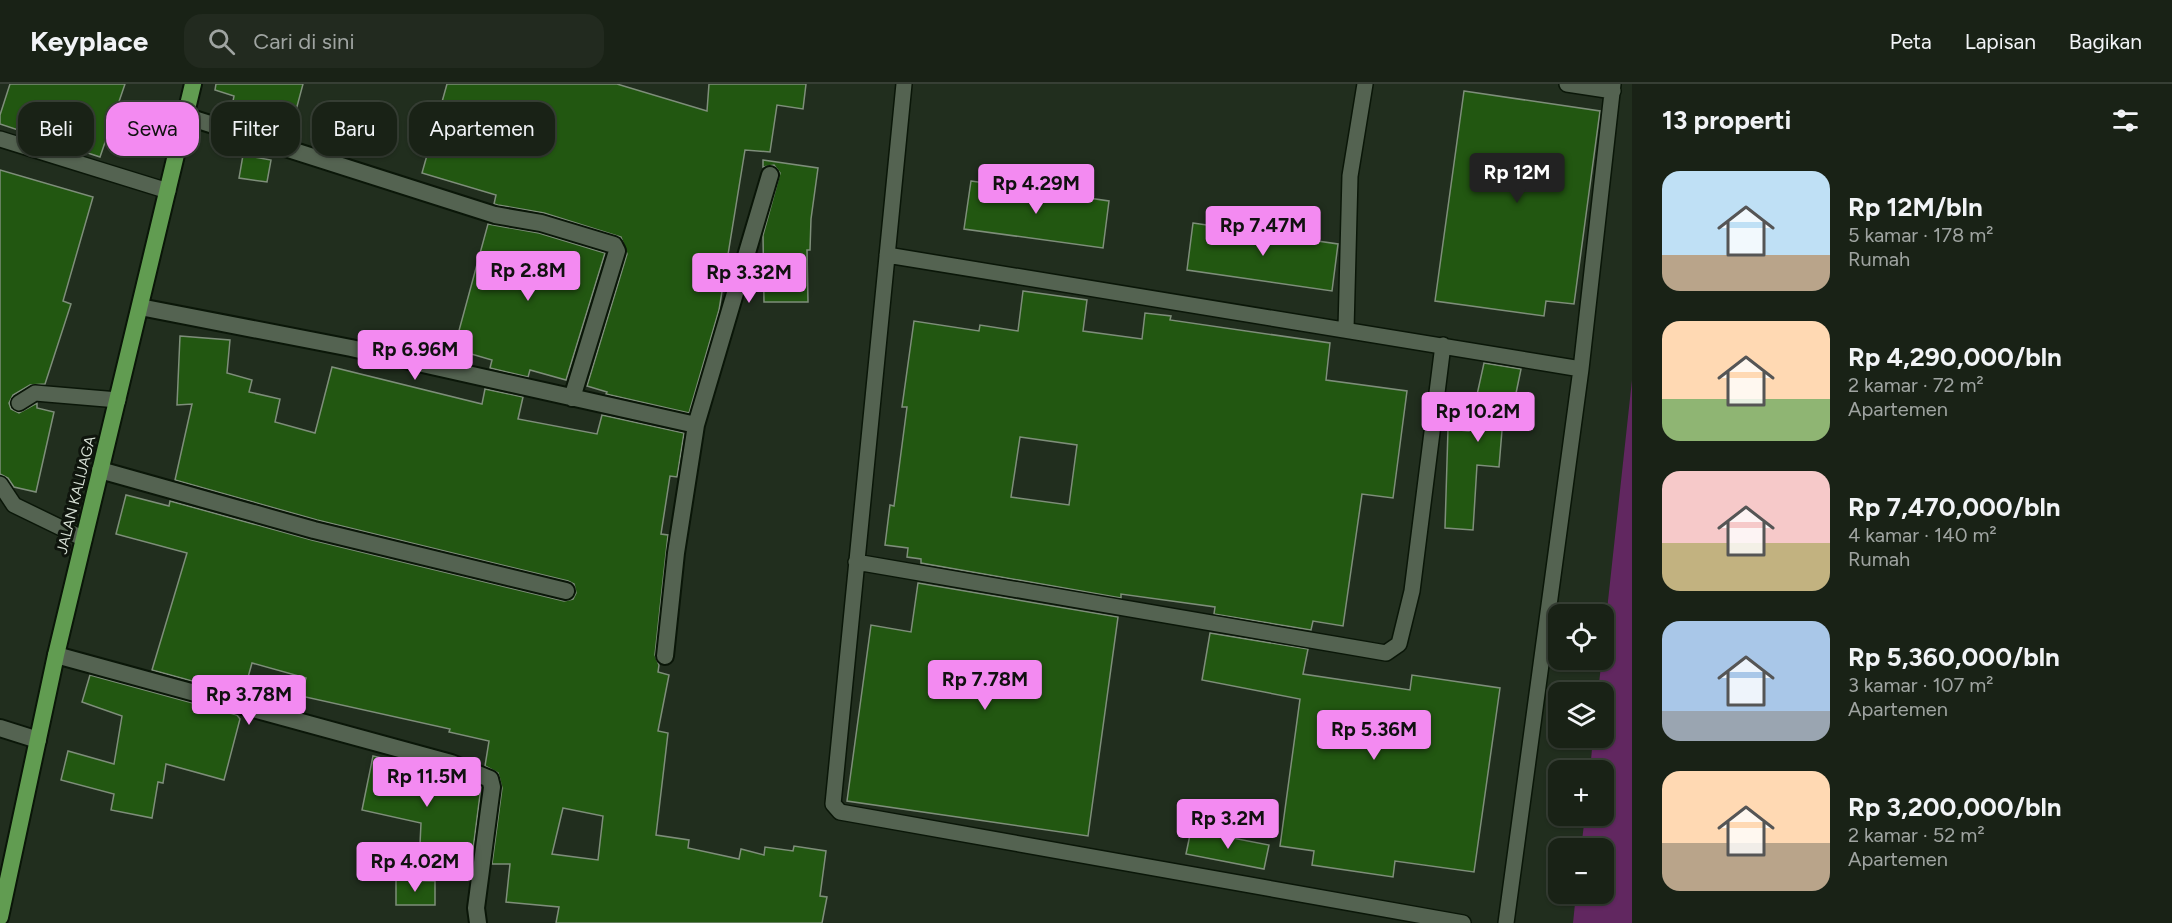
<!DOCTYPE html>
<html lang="id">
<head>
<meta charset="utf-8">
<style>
  body { margin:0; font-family:Figtree,sans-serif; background:#222a1f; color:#f1f3f6; height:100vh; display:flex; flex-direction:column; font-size:22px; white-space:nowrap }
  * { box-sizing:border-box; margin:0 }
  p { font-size:20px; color:#9fa4a1 }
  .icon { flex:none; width:33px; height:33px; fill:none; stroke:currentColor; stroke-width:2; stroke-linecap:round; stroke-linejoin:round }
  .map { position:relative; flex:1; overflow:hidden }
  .panel { display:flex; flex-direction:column; background:#192216; width:540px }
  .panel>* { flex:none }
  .hud { position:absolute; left:18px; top:18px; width:570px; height:54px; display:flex; gap:12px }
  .tools { position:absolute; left:1548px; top:520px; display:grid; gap:12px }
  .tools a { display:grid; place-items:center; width:66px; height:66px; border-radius:12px; background:#192216; box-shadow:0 2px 4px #0004,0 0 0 2px #373f35; font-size:30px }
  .price { position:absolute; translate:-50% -51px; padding:0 14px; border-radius:6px; background:#f38af1; color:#111; font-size:20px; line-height:39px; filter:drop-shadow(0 2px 3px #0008) }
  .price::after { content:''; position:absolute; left:50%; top:36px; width:18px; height:14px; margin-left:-9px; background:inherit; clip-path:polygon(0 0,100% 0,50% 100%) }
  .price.selected { background:#222; color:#fff }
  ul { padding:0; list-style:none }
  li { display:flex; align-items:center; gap:18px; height:150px; padding:0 30px }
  li span { display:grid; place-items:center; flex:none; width:168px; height:120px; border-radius:18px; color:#555 }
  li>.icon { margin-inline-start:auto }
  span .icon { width:72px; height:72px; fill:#fffc; stroke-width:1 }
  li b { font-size:26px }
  h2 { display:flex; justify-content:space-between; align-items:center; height:72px; padding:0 30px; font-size:26px }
  .chip { padding:0 21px; border-radius:18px; background:#192216; box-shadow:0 2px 4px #0004,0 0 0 2px #373f35; font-size:21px; line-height:54px }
  .chip.selected { background:#f38af1; color:#111 }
  header { display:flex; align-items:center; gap:36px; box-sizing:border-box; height:84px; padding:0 30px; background:#192216; border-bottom:2px solid #373f35 }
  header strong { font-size:28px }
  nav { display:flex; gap:33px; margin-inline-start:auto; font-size:21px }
  .search { width:420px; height:54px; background:#222a1f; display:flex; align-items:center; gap:15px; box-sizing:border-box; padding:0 21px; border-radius:18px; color:#9fa4a1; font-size:22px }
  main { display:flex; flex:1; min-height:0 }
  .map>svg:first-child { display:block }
  .water { fill:#612760 }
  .building { fill:#225711; stroke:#7e8e7a; stroke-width:1.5; fill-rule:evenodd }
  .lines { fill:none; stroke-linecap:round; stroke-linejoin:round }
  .service-casing { stroke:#0a1608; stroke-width:18 }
  .minor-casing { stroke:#0a1608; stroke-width:20 }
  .trunk-casing { stroke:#0a1608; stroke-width:20 }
  .service { stroke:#546351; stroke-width:15 }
  .minor { stroke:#546351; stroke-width:16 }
  .trunk { stroke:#619c51; stroke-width:16 }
  .labels { text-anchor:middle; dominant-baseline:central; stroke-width:6; stroke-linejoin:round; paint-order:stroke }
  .street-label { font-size:15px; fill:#d4ddd2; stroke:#0f150d }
</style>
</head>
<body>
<header>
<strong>Keyplace</strong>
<div class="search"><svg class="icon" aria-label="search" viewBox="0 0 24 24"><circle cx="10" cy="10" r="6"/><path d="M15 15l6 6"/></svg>Cari di sini</div>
<nav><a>Peta</a><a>Lapisan</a><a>Bagikan</a></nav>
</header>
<main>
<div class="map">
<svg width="1632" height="839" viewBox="0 0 1632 839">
  <rect width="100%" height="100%" fill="#212e1e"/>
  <path class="water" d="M1632,296V839H1573L1576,810H1604V765H1581L1585,732H1604V687H1590L1593,654H1604V609H1598Z"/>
  <path class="building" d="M10,0H125L100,73L0,40V31Z
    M216,0H303L295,30L270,22L266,36L231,28L234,12L215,6Z
    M447,0H617L707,27L709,0H806L803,25L777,21L770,68L745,66L719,226L689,329L606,310L607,308L587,302L627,170L621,153L544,129L498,121L494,120L496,111L422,89Z
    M1464,7L1600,27L1574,220L1546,217L1544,232L1435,217Z
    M243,71L271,76L267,98L239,94Z
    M763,76L818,84L811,135L810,166H807L808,218H764L763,151L780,89L774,81L763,83Z
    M0,86L93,113L63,217L71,220L45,300L30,301L13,311L9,319L11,325L19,329L37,319V324L54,328L36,408L14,403L8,394L0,390Z
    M971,97L1109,117L1103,164L964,145Z
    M1193,139L1338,160L1332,207L1187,186Z
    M488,140L539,149L605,169L566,296L530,286L528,293L490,284L492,276L454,265Z
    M1023,207L1087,216L1083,247L1142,255L1145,229L1171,232L1170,236L1330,259L1326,296L1407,307L1393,414L1362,410L1343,542L1313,537L1311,546L1214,530L1215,523L1121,510V514L921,479V475L907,473L908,464L885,461L890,421L894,422L907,323H902L914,237L979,247L980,241L1018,247ZM1020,353L1077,361L1069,421L1011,413Z
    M180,252L230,256L227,289L252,296L249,308L280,315L275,338L315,349L332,283L482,320L485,305L523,313L518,335L597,350L602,331L684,349L677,393L670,392L661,450L668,451L655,571L659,581L658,588L669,591L658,647L668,649L656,751L689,756L688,764L739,775L741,765L764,771L765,763L793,767L794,762L826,767L820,812L827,813L822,839H556L559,823L506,818L510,780H492L502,704L498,689L485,682L489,657L449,648L450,645L301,612L306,594L252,579L243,611L152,586L187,469L116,450L126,411L169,422L170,417L312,456L564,517L573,515L576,509L574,500L568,497L317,436L175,396L192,320L177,321ZM563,724L603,732L598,776L552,770Z
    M1484,279L1521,285L1513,324L1504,322L1499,383L1477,381L1473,446L1445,444L1448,345L1469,347Z
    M918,499L1118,533L1088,752L847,717L871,541L911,548Z
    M1210,549L1308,565L1303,590L1410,606L1412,591L1500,604L1474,788L1395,777L1393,793L1312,781L1314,767L1280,762L1300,615L1202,596Z
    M90,591L237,631L240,635L224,696L166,680L163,699L158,698L152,734L111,726L114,710L61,696L68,667L114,680L122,632L82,618Z
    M373,672L443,688V693L463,695L481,703L471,781L419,782L421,739L362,726Z
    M1191,746L1269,761L1264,785L1186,770Z
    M396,796L435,797V821H396Z"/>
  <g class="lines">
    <g class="service-casing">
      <path id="service" d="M904,0L833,720L840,728L1463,839
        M1567,0L1613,7
        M0,55L168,107
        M887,171L1581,285
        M1346,245L1350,92L1365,0
        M19,319L35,309L118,316
        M0,400L14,421L84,455
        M856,478L1386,569L1399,560L1412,507L1443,261
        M1506,839L1581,285L1613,0"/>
    </g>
    <g class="minor-casing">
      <path id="minor" d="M185,32L495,131L541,139L614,161L617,167L572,314
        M140,223L351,264L696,341
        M100,386L314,446L566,507
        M56,571L451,679L490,695L492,703L476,824L478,839
        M665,572L676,469L696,341L770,91
        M0,644L38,656"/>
    </g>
    <g class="trunk-casing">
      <path id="trunk" d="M0,833L56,571L193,0"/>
    </g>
    <use href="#service" class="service"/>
    <use href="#minor" class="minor"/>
    <use href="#trunk" class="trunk"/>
  </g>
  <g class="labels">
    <g class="street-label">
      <text transform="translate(76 411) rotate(-76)">JALAN KALIJAGA</text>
    </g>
  </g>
</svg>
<div class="tools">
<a><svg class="icon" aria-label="locate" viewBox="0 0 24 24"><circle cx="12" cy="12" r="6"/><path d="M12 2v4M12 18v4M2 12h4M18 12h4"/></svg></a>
<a><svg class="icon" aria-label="layers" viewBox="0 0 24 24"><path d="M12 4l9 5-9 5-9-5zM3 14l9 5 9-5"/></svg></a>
<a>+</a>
<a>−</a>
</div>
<b class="price selected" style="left:1517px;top:120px">Rp 12M</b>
<b class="price" style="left:1036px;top:131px">Rp 4.29M</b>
<b class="price" style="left:1263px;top:173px">Rp 7.47M</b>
<b class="price" style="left:528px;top:218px">Rp 2.8M</b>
<b class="price" style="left:749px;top:220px">Rp 3.32M</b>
<b class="price" style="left:415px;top:297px">Rp 6.96M</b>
<b class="price" style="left:1478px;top:359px">Rp 10.2M</b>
<b class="price" style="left:985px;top:627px">Rp 7.78M</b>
<b class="price" style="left:249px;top:642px">Rp 3.78M</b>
<b class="price" style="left:1374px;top:677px">Rp 5.36M</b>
<b class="price" style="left:427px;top:724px">Rp 11.5M</b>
<b class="price" style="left:1228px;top:766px">Rp 3.2M</b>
<b class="price" style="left:415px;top:809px">Rp 4.02M</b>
<div class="hud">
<a class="chip">Beli</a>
<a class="chip selected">Sewa</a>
<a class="chip">Filter</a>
<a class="chip">Baru</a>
<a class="chip">Apartemen</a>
</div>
</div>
<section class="panel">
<h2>13 properti<svg class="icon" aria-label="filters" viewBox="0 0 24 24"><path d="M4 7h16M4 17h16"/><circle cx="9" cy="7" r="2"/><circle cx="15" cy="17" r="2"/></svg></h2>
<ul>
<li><span style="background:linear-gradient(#bfe0f5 70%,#b9a48a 0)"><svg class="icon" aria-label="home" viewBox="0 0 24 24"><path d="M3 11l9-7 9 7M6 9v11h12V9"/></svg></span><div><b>Rp 12M/bln</b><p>5 kamar · 178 m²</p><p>Rumah</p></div></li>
<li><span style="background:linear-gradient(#ffd9b3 65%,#8fb573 0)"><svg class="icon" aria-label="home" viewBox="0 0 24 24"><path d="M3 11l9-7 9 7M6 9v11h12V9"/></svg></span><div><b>Rp 4,290,000/bln</b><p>2 kamar · 72 m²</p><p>Apartemen</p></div></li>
<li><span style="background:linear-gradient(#f6c9c9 60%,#c2b280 0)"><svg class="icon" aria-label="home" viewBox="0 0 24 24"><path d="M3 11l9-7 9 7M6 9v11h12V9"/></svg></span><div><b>Rp 7,470,000/bln</b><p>4 kamar · 140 m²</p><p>Rumah</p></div></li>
<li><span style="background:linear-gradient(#a9c7e8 75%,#9aa5b1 0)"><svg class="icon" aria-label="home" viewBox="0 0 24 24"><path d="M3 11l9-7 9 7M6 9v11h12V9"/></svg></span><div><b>Rp 5,360,000/bln</b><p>3 kamar · 107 m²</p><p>Apartemen</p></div></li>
<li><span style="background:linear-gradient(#ffd9b3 60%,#b9a48a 0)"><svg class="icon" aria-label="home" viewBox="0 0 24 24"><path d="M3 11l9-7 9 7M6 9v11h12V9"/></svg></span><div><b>Rp 3,200,000/bln</b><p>2 kamar · 52 m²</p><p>Apartemen</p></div></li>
</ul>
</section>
</main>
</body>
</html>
